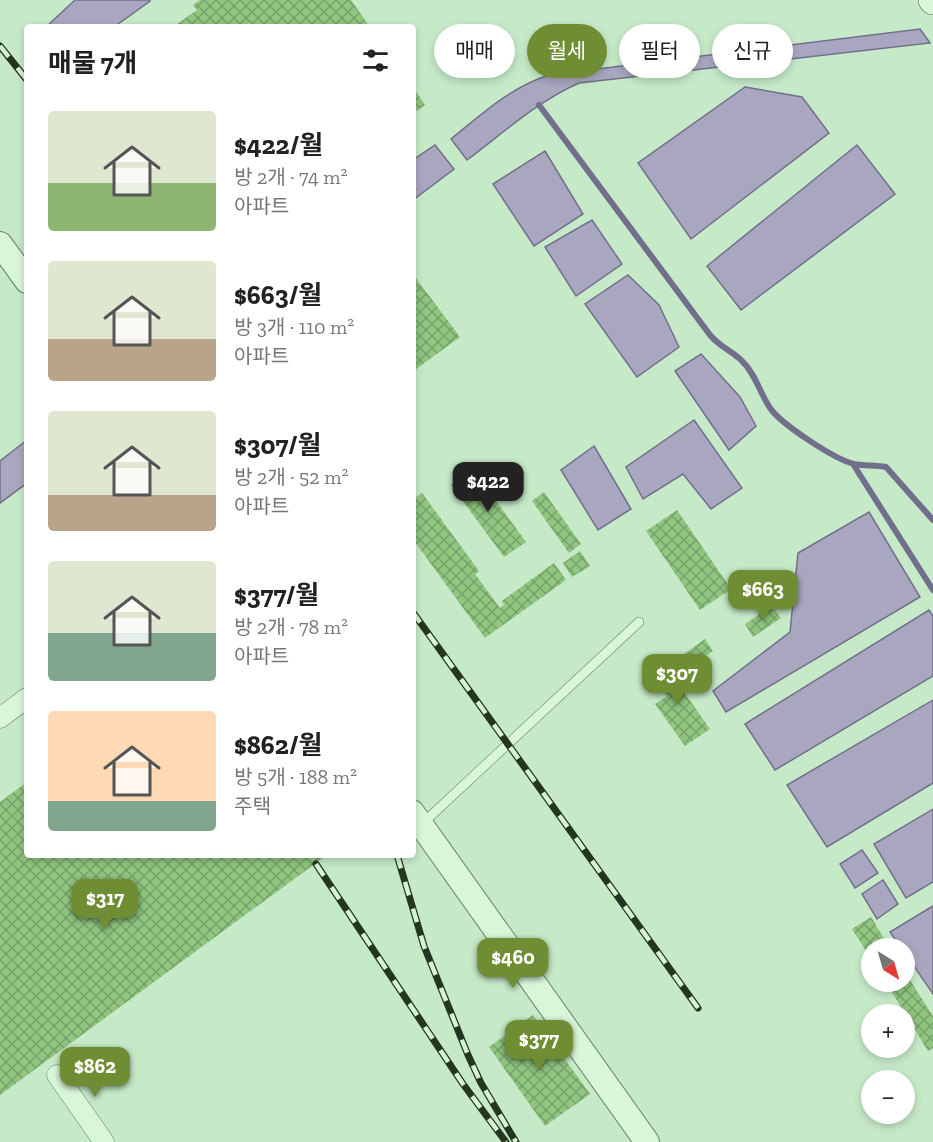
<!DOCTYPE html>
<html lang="ko">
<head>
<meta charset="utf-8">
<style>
  body { margin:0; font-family:"Zilla Slab","Noto Sans KR",serif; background:#f2f2f2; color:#222; height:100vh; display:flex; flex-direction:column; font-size:22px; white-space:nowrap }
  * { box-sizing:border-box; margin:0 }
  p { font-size:20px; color:#767676 }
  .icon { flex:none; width:33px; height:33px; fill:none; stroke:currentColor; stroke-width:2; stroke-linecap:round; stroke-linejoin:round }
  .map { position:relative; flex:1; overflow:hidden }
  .sheet { position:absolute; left:24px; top:24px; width:392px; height:834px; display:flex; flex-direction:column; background:#fff; border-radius:6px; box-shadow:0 3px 9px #0003 }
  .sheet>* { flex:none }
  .banner { position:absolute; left:434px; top:24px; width:410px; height:54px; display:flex; gap:12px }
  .needle { width:39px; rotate:143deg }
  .tools { position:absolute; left:861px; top:938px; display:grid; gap:12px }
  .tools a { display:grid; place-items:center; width:54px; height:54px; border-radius:50%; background:#fff; box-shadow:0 3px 9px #0003; font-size:30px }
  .price { position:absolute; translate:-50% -51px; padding:0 14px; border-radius:12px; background:#6f8e33; color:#fff; font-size:20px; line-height:39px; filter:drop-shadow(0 2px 3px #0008) }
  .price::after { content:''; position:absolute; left:50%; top:36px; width:18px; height:14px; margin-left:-9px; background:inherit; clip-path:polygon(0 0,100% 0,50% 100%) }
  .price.active { background:#222; color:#fff }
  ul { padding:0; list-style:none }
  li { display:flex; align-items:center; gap:18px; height:150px; padding:0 24px }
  li span { display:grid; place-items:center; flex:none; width:168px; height:120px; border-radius:6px; color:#555 }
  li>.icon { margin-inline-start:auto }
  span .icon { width:72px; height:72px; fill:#fffc; stroke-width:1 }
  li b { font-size:26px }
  h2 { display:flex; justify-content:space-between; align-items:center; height:72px; padding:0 24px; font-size:26px }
  .chip { padding:0 21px; border-radius:27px; background:#fff; box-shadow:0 3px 9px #0003; font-size:21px; line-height:54px }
  .chip.active { background:#6f8e33; color:#fff }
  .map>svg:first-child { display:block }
  .water { fill:#a9a7bf; stroke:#726f8c; stroke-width:1.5 }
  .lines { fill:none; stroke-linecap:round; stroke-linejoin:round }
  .stream { stroke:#726f8c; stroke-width:6 }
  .building { fill:url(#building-cross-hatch) }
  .service-casing { stroke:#62845e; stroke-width:10 }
  .minor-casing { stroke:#62845e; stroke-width:21 }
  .tertiary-casing { stroke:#62845e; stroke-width:26 }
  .secondary-casing { stroke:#466641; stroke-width:28 }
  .service { stroke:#d9f6da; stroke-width:9 }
  .minor { stroke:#d9f6da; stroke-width:20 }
  .tertiary { stroke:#d9f6da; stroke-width:24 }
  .secondary { stroke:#d9f6da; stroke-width:27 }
  .rail-casing { stroke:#243620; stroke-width:7 }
  .rail { stroke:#d5f3d7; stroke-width:4.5; stroke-dasharray:14; stroke-linecap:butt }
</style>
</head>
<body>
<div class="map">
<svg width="933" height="1142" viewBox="0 0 933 1142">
  <defs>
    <pattern id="building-cross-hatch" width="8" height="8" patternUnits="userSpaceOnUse" patternTransform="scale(1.5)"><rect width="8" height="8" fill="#90c580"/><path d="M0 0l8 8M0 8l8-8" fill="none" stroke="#75a168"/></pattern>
  </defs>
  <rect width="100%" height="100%" fill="#c6eac8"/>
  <path class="water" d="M75,0H150V1L114,27H46Z
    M920,29L930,43L579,83C538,101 503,133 467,160L451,139C482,114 511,87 549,75Z
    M745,87L802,97L829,133L691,239L638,163Z
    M435,145L454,169L413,200V160Z
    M857,145L895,194L741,310L707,266Z
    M545,151L583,214L534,246L493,184Z
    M592,220L622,264L576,296L545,247Z
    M628,275L659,305L679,347L637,377L585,304Z
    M701,354L740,397L756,426L729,450L675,371Z
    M694,420L742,488L711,509L683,474L643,499L626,467Z
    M27,440V483L0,503V461Z
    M594,446L631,509L598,530L561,470Z
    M869,512L920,597L726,712L713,691L790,632L798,553Z
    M929,610L933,616V676L775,770L745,724Z
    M933,700V783L827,847L787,785Z
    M933,809V882L906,898L874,844Z
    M862,850L878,873L855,888L840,864Z
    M883,880L898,904L877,919L862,894Z
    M933,906V994L905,953L904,948H901L890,932Z"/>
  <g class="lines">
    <path class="stream" d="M539,105L710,335C720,347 732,351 742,361C755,373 760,393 770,408C781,424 834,459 854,464C864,466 875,465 886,467L933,520
      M853,464L933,590"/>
  </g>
  <path class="building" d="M200,0H351L370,27H252L250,23L244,27H173L197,10L193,5Z
    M412,86L425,105L412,114Z
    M412,273L460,337L412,372Z
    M473,469L526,542L504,557L451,485Z
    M544,492L581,544L569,553L532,501Z
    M422,493L479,571L475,574L500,608L504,605L502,601L554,563L566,580L485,638L412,538V500Z
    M677,510L731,589L700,610L646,531Z
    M580,551L590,566L572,577L563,563Z
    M772,606L781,618L753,637L745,624Z
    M705,639L713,651L688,668L680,657Z
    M659,657L710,729L685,746L655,704L667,696L645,667Z
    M27,782V855H327L0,1095V802Z
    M871,917L890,948H872V960L852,929Z
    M904,971L933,1016V1048L928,1051L885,981H904Z
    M533,1015L590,1094L545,1126L489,1047Z"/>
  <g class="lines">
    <g class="service-casing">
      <path id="service" d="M422,824L639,622"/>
    </g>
    <g class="minor-casing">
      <path id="minor" d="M0,718L27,698
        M57,1075L104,1142"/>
    </g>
    <g class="tertiary-casing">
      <path id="tertiary" d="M0,244L27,281
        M412,812L647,1142"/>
    </g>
    <g class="secondary-casing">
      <path id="secondary" d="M932,0L933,1"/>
    </g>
    <use href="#service" class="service"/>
    <use href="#minor" class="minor"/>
    <use href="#tertiary" class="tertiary"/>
    <use href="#secondary" class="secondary"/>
    <g class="rail-casing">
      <path id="rail" d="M0,46L27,80
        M412,611L698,1008
        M397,855L424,946L468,1055L481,1083L516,1142
        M316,864L463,1084L506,1142"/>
    </g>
    <use href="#rail" class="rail"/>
  </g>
</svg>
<div class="tools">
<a><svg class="needle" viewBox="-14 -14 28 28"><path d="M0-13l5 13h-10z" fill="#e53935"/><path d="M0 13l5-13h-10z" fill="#767676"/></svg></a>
<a>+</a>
<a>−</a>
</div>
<b class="price active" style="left:488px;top:513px">$422</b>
<b class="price" style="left:763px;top:621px">$663</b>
<b class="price" style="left:677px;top:705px">$307</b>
<b class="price" style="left:105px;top:930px">$317</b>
<b class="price" style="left:513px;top:989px">$460</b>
<b class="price" style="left:539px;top:1071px">$377</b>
<b class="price" style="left:95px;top:1098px">$862</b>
<div class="banner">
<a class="chip">매매</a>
<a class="chip active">월세</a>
<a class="chip">필터</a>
<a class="chip">신규</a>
</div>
<section class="sheet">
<h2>매물 7개<svg class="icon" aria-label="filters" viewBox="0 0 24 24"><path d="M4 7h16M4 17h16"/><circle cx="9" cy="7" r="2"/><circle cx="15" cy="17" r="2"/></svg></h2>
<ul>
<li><span style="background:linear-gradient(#dfe7d0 60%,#8fb573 0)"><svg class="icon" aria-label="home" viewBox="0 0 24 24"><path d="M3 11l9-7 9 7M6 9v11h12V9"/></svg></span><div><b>$422/월</b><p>방 2개 · 74 m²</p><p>아파트</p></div></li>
<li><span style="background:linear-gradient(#dfe7d0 65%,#b9a48a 0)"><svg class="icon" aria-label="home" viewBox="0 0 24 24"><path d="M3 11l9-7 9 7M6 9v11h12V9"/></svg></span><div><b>$663/월</b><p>방 3개 · 110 m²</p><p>아파트</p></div></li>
<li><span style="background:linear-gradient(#dfe7d0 70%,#b9a48a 0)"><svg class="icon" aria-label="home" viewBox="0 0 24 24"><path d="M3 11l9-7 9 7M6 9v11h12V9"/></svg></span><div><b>$307/월</b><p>방 2개 · 52 m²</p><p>아파트</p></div></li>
<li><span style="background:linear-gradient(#dfe7d0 60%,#7fa58c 0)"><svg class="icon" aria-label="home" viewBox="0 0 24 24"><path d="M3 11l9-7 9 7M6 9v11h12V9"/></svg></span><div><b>$377/월</b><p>방 2개 · 78 m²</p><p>아파트</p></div></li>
<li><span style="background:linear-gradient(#ffd9b3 75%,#7fa58c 0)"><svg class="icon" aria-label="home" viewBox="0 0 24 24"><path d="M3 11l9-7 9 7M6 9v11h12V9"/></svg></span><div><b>$862/월</b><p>방 5개 · 188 m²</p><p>주택</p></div></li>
</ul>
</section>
</div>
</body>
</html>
